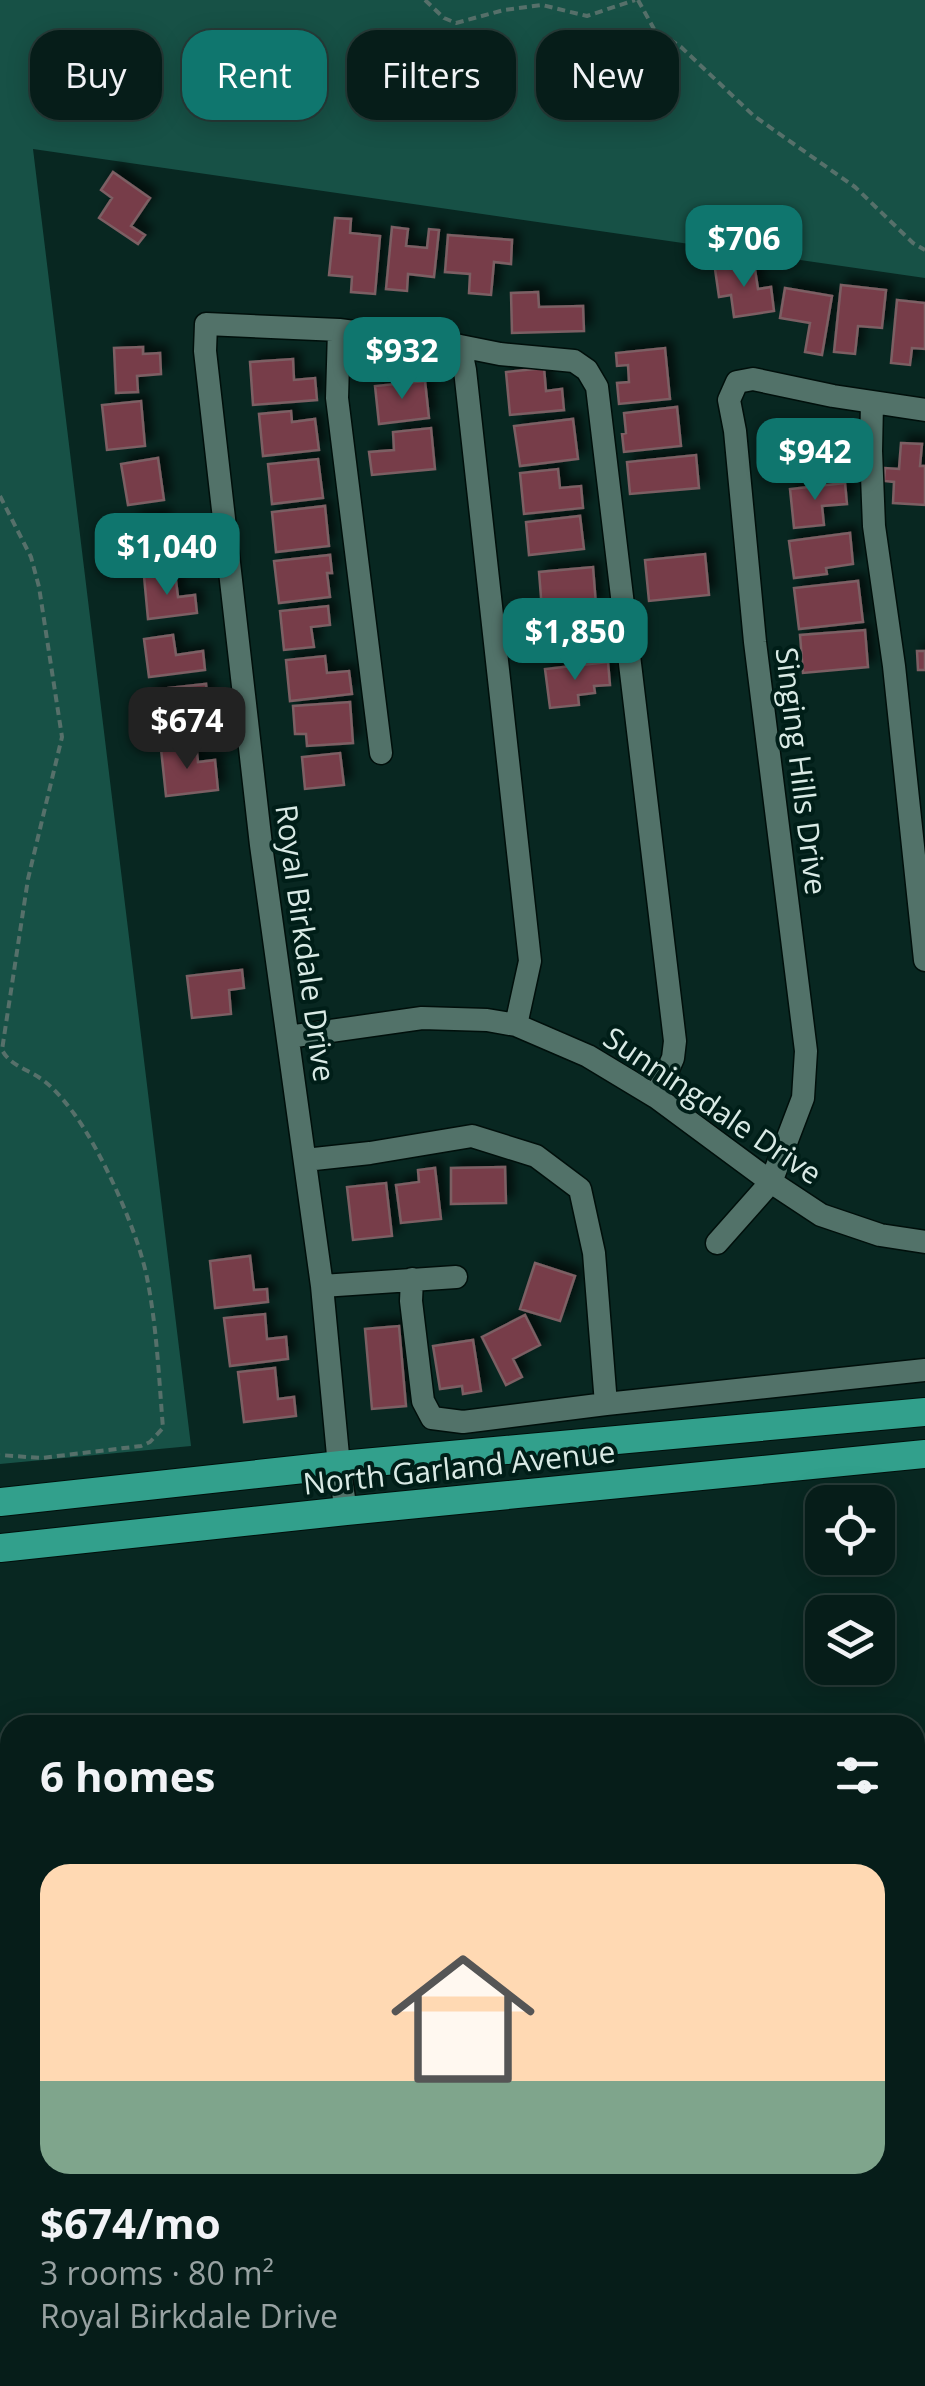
<!DOCTYPE html>
<html lang="en">
<head>
<meta charset="utf-8">
<style>
  body { margin:0; font-family:"Open Sans",sans-serif; background:#142a26; color:#f1f3f6; height:100vh; display:flex; flex-direction:column; font-size:38px; white-space:nowrap }
  * { box-sizing:border-box; margin:0 }
  p { font-size:32px; color:#98a2a2 }
  .icon { flex:none; width:55px; height:55px; fill:none; stroke:currentColor; stroke-width:2; stroke-linecap:round; stroke-linejoin:round }
  .map { position:relative; flex:1; overflow:hidden }
  .drawer { position:absolute; left:0px; top:1715px; width:925px; height:672px; display:flex; flex-direction:column; background:#061d19; border-radius:30px 30px 0 0; box-shadow:0 5px 25px #0003,0 0 0 2px #273b38 }
  .drawer>* { flex:none }
  .guide { position:absolute; left:30px; top:30px; width:865px; height:90px; display:flex; gap:20px }
  .fabs { position:absolute; left:805px; top:1485px; display:grid; gap:20px }
  .fabs a { display:grid; place-items:center; width:90px; height:90px; border-radius:20px; background:#061d19; box-shadow:0 5px 25px #0003,0 0 0 2px #273b38; font-size:50px }
  .price { position:absolute; translate:-50% -85px; padding:0 22px; border-radius:20px; background:#0f766e; color:#fff; font-size:32px; line-height:65px; filter:drop-shadow(0 2px 5px #0008) }
  .price::after { content:''; position:absolute; left:50%; top:60px; width:30px; height:22px; margin-left:-15px; background:inherit; clip-path:polygon(0 0,100% 0,50% 100%) }
  .price.active { background:#222; color:#fff }
  ul { padding:0; list-style:none }
  li { display:grid; align-content:center; gap:20px; height:530px; padding:0 40px }
  li span { display:grid; place-items:center; height:310px; border-radius:30px; color:#555 }
  li>.icon { margin-inline-start:auto }
  span .icon { width:180px; height:180px; fill:#fffc; stroke-width:1 }
  li b { font-size:42px }
  h2 { display:flex; justify-content:space-between; align-items:center; height:120px; padding:0 40px; font-size:42px }
  .chip { padding:0 35px; border-radius:30px; background:#061d19; box-shadow:0 5px 25px #0003,0 0 0 2px #273b38; font-size:35px; line-height:90px }
  .chip.active { background:#0f766e; color:#fff }
  .map>svg:first-child { display:block }
  .green { fill:#175146 }
  .building { fill:#773e4a; stroke:#7c5f64; stroke-width:2.5; filter:url(#shadow) }
  .lines { fill:none; stroke-linecap:round; stroke-linejoin:round }
  .minor-casing { stroke:#000f0b; stroke-width:25 }
  .major-casing { stroke:#000f0b; stroke-width:30 }
  .path { stroke:#56706a; stroke-width:4; stroke-dasharray:8 5; stroke-linecap:butt }
  .minor { stroke:#527269; stroke-width:22 }
  .major { stroke:#32a08c; stroke-width:28 }
  .labels { text-anchor:middle; dominant-baseline:central; stroke-width:8; stroke-linejoin:round; paint-order:stroke }
  .street-label { font-size:30px; fill:#d9eae5; stroke:#001e18 }
</style>
</head>
<body>
<div class="map">
<svg width="925" height="2386" viewBox="0 0 925 2386">
  <defs>
    <filter id="shadow"><feDropShadow dx="7" dy="-7" stdDeviation="5" flood-color="#0009"/></filter>
  </defs>
  <rect width="100%" height="100%" fill="#082721"/>
  <path class="green" d="M0,0H925V278L33,149L191,1446L0,1464Z"/>
  <path class="building" d="M113,172L150,198L131,226L145,235L138,244L99,218L112,198L101,190Z
    M335,218L351,219L350,233L380,236L375,294L351,292L352,277L329,275Z
    M392,227L408,229L406,246L427,248L429,229L439,230L434,277L408,274L407,291L386,289Z
    M448,235L512,240L511,264L494,262L491,295L469,293L470,274L445,272Z
    M754,263L758,289L771,287L774,311L734,317L731,295L719,297L715,269Z
    M841,285L886,290L882,328L858,326L855,354L834,352Z
    M785,288L832,296L822,355L805,352L810,323L780,318Z
    M538,292L539,307L583,306L584,331L512,333L511,293Z
    M897,300L925,303V349L912,348L910,365L891,363Z
    M143,347V354L160,353L161,374L137,376L138,392L116,393L114,348Z
    M665,348L670,399L619,404L617,383L629,382L628,365L617,366L616,353Z
    M293,359L294,380L315,378L317,400L253,405L250,362Z
    M544,368L546,391L562,389L564,410L510,415L506,372Z
    M425,381L429,418L379,424L375,386Z
    M141,401L145,446L107,450L102,405Z
    M677,407L681,446L624,452L622,434L626,433L624,413Z
    M291,411L292,422L315,419L319,450L263,456L259,414Z
    M573,419L578,459L520,466L514,426Z
    M431,428L435,469L372,475L369,452L394,450L393,432Z
    M834,435L835,455L819,456L820,477L781,479L778,438Z
    M901,443L922,444L920,466H925V505L893,503L894,482L884,481L885,468L899,469Z
    M696,455L699,488L630,494L627,462Z
    M158,458L164,500L128,505L121,464Z
    M318,459L323,498L272,504L268,464Z
    M558,469L560,488L581,486L583,508L524,514L520,473Z
    M845,483L847,504L822,506L824,525L794,528L790,489Z
    M325,506L329,546L276,552L272,512Z
    M163,515L164,538L185,536L187,559L137,562L133,518Z
    M580,516L584,549L529,555L526,522Z
    M850,533L853,564L826,568L827,574L794,578L789,541Z
    M705,554L709,595L649,601L645,560Z
    M330,555L332,573H327L330,597L279,603L274,561Z
    M593,567L596,605L542,610L539,572Z
    M175,573L178,597L195,595L197,613L148,619L144,576Z
    M858,581L863,622L799,629L794,588Z
    M328,606L330,625L311,627L314,647L284,650L280,611Z
    M600,616L603,655L543,660L539,621Z
    M865,630L868,667L803,673L800,635Z
    M173,635L176,655L203,651L205,670L149,677L144,639Z
    M917,651H925V670H918Z
    M325,656L327,673L349,671L352,694L290,701L286,660Z
    M608,662L610,685L594,686L595,693L578,695L579,705L550,708L545,669Z
    M206,684L208,703L187,705L191,734L155,738L150,690Z
    M350,702L353,743L307,746L306,734H295L293,706Z
    M196,744L198,762L215,760L218,790L166,796L161,749Z
    M340,753L344,785L305,789L302,757Z
    M242,970L244,988L229,990L231,1014L192,1018L187,976Z
    M505,1167L506,1203L451,1204V1168Z
    M435,1168L441,1219L401,1223L396,1185L419,1182L418,1170Z
    M386,1183L392,1236L353,1240L347,1187Z
    M250,1256L254,1290L267,1289L268,1302L215,1308L210,1261Z
    M535,1263L575,1276L560,1321L520,1309Z
    M265,1314L267,1339L286,1337L288,1359L230,1366L224,1318Z
    M525,1315L540,1345L513,1359L522,1377L506,1385L482,1337Z
    M399,1326L406,1406L372,1409L365,1329Z
    M473,1340L481,1391L463,1394L462,1386L440,1389L433,1346Z
    M275,1368L278,1399L294,1397L296,1416L244,1422L238,1372Z"/>
  <g class="lines">
    <g class="minor-casing">
      <path id="minor" d="M339,330L337,398L381,753
        M460,346L500,354L574,361L587,370L597,387L675,1041L673,1058L656,1097
        M872,403L871,451L874,526L894,666L925,960
        M288,1037L422,1018L487,1020L516,1025L588,1056L656,1097L771,1182L821,1215L880,1235L925,1242
        M305,1160L370,1153L472,1136L536,1156L580,1189L594,1253L606,1404
        M717,1243L771,1182L803,1098L806,1051L755,642L735,431L729,400L737,382L753,379L833,396L925,410
        M412,1279L411,1301L423,1401L432,1418L463,1422L606,1404L925,1370
        M322,1286L456,1277
        M346,1511L339,1466L322,1286L261,845L205,351L206,324L339,330L460,346L465,370L530,961L516,1025"/>
    </g>
    <g class="major-casing">
      <path id="major" d="M0,1502L341,1465L925,1412
        M0,1548L346,1511L925,1454"/>
    </g>
    <path class="path" d="M425,0L444,18L456,23L504,10L542,5L587,16L635,0
      M638,0L654,29L681,47L754,116L855,187L913,243L925,250
      M0,496L31,557L39,587L62,737L28,879L2,1050C11,1067 29,1069 44,1081C55,1089 67,1104 75,1115C103,1154 140,1236 148,1283C157,1330 159,1380 163,1428L150,1442L141,1446L41,1458L0,1455"/>
    <use href="#minor" class="minor"/>
    <use href="#major" class="major"/>
  </g>
  <g class="labels">
    <g class="street-label">
      <text transform="translate(802 771) rotate(83)">Singing Hills Drive</text>
      <text transform="translate(306 943) rotate(82)">Royal Birkdale Drive</text>
      <text transform="translate(713 1105) rotate(34)">Sunningdale Drive</text>
      <text transform="translate(459 1467) rotate(-6)">North Garland Avenue</text>
    </g>
  </g>
</svg>
<div class="fabs">
<a><svg class="icon" aria-label="locate" viewBox="0 0 24 24"><circle cx="12" cy="12" r="6"/><path d="M12 2v4M12 18v4M2 12h4M18 12h4"/></svg></a>
<a><svg class="icon" aria-label="layers" viewBox="0 0 24 24"><path d="M12 4l9 5-9 5-9-5zM3 14l9 5 9-5"/></svg></a>
</div>
<b class="price" style="left:744px;top:290px">$706</b>
<b class="price" style="left:402px;top:402px">$932</b>
<b class="price" style="left:815px;top:503px">$942</b>
<b class="price" style="left:167px;top:598px">$1,040</b>
<b class="price" style="left:575px;top:683px">$1,850</b>
<b class="price active" style="left:187px;top:772px">$674</b>
<div class="guide">
<a class="chip">Buy</a>
<a class="chip active">Rent</a>
<a class="chip">Filters</a>
<a class="chip">New</a>
</div>
<section class="drawer">
<h2>6 homes<svg class="icon" aria-label="filters" viewBox="0 0 24 24"><path d="M4 7h16M4 17h16"/><circle cx="9" cy="7" r="2"/><circle cx="15" cy="17" r="2"/></svg></h2>
<ul>
<li><span style="background:linear-gradient(#ffd9b3 70%,#7fa58c 0)"><svg class="icon" aria-label="home" viewBox="0 0 24 24"><path d="M3 11l9-7 9 7M6 9v11h12V9"/></svg></span><div><b>$674/mo</b><p>3 rooms · 80 m²</p><p>Royal Birkdale Drive</p></div></li>
</ul>
</section>
</div>
</body>
</html>
